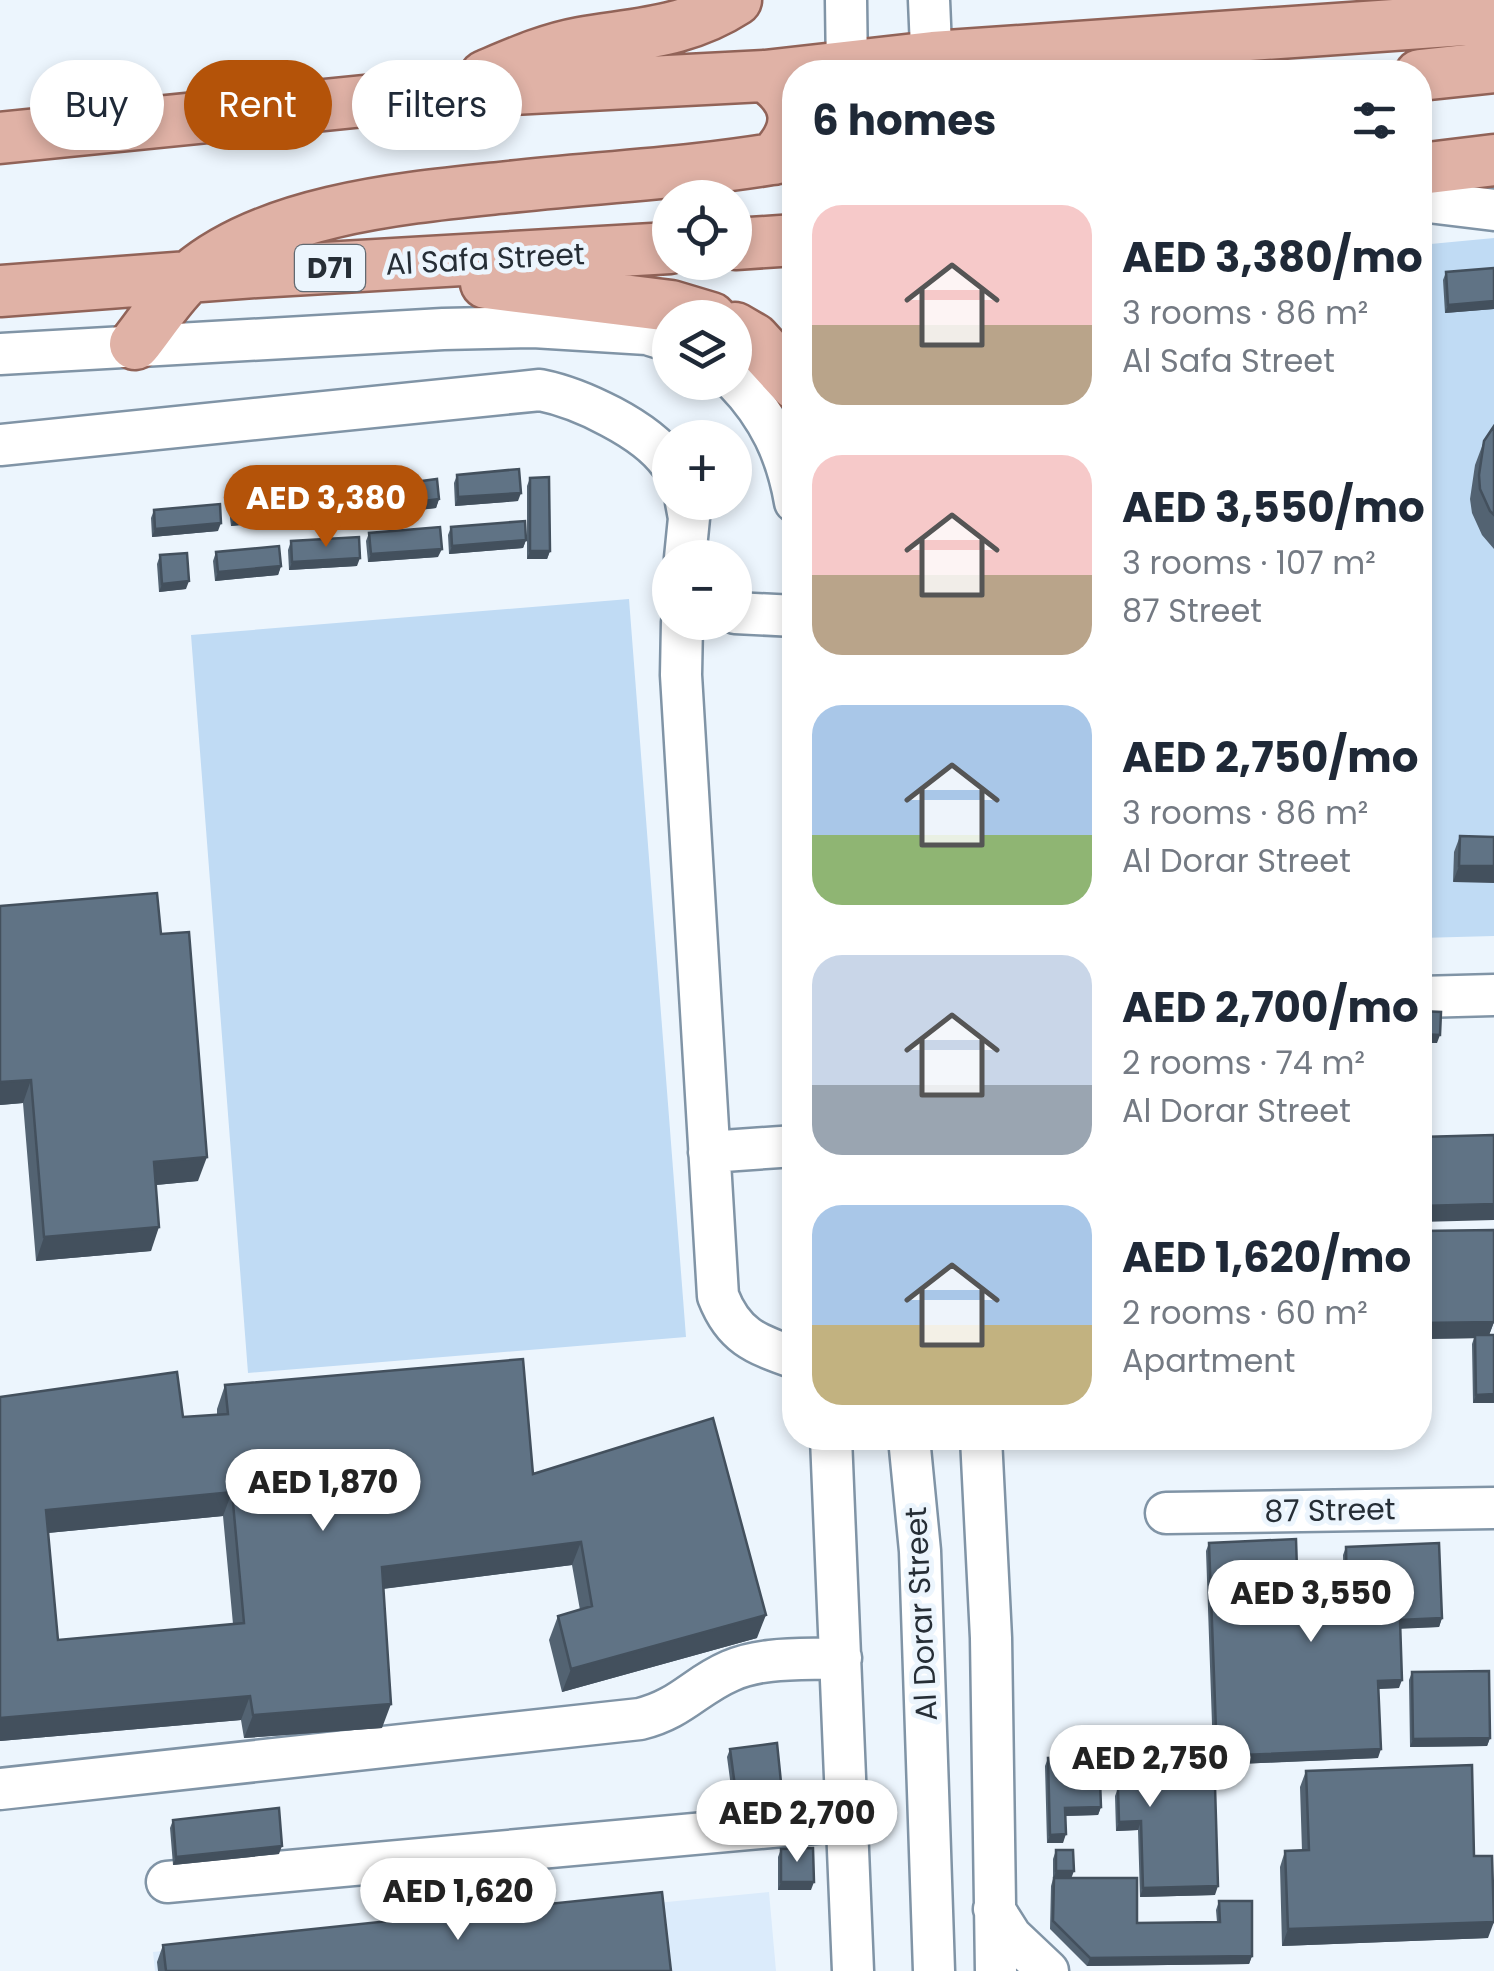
<!DOCTYPE html>
<html lang="en">
<head>
<meta charset="utf-8">
<style>
  body { margin:0; font-family:Poppins,sans-serif; background:#f2f2f3; color:#1f2937; height:100vh; display:flex; flex-direction:column; font-size:38px; white-space:nowrap }
  * { box-sizing:border-box; margin:0 }
  p { font-size:32px; color:#747a83 }
  .icon { flex:none; width:55px; height:55px; fill:none; stroke:currentColor; stroke-width:2; stroke-linecap:round; stroke-linejoin:round }
  .map { position:relative; flex:1; overflow:hidden }
  .panel { position:absolute; left:782px; top:60px; width:650px; height:1390px; display:flex; flex-direction:column; background:#fff; border-radius:40px; box-shadow:0 5px 15px #0003 }
  .panel>* { flex:none }
  .banner { position:absolute; left:30px; top:60px; width:602px; height:90px; display:flex; gap:20px }
  .fabs { position:absolute; left:652px; top:180px; display:grid; gap:20px }
  .fabs a { display:grid; place-items:center; width:100px; height:100px; border-radius:50%; background:#fff; box-shadow:0 5px 15px #0003; font-size:50px }
  .price { position:absolute; translate:-50% -85px; padding:0 22px; border-radius:35px; background:#fff; color:#222; font-size:32px; line-height:65px; filter:drop-shadow(0 2px 5px #0008) }
  .price::after { content:''; position:absolute; left:50%; top:60px; width:30px; height:22px; margin-left:-15px; background:inherit; clip-path:polygon(0 0,100% 0,50% 100%) }
  .price.on { background:#b45309; color:#fff }
  ul { padding:0; list-style:none }
  li { display:flex; align-items:center; gap:30px; height:250px; padding:0 30px }
  li span { display:grid; place-items:center; flex:none; width:280px; height:200px; border-radius:30px; color:#555 }
  li>.icon { margin-inline-start:auto }
  span .icon { width:120px; height:120px; fill:#fffc; stroke-width:1 }
  li b { font-size:42px }
  h2 { display:flex; justify-content:space-between; align-items:center; height:120px; padding:0 30px; font-size:42px }
  .chip { padding:0 35px; border-radius:45px; background:#fff; box-shadow:0 5px 15px #0003; font-size:35px; line-height:90px }
  .chip.on { background:#b45309; color:#fff }
  .map>svg:first-child { display:block }
  .built { fill:#dbebfb }
  .green { fill:#c0dbf4 }
  .lines { fill:none; stroke-linecap:round; stroke-linejoin:round }
  .minor-casing { stroke:#8094a6; stroke-width:45 }
  .major-casing { stroke:#916358; stroke-width:55 }
  .minor { stroke:#fff; stroke-width:40 }
  .major { stroke:#e0b2a6; stroke-width:50 }
  .wall { fill:#536372; fill-rule:evenodd }
  .shaded-wall { fill:#43505d }
  .building { fill:#607385; stroke:#43505d; stroke-width:2.5; fill-rule:evenodd }
  .labels { text-anchor:middle; dominant-baseline:central; stroke-width:10; stroke-linejoin:round; paint-order:stroke }
  .shield { fill:#ecf5fd; stroke:#616a72; stroke-width:2.5 }
  .shield-label { font-size:28px; font-weight:bold; fill:#262e36 }
  .street-label { font-size:30px; fill:#262e36; stroke:#ecf5fd }
</style>
</head>
<body>
<div class="map">
<svg width="1494" height="1971" viewBox="0 0 1494 1971">
  <rect width="100%" height="100%" fill="#ecf5fd"/>
  <path class="built" d="M769,1892L776,1971H155L153,1952Z"/>
  <path class="green" d="M1494,238V936L1420,938V245Z
    M629,599L686,1337L248,1373L191,635Z"/>
  <g class="lines">
    <g class="minor-casing">
      <path id="minor" d="M846,0L847,72
        M929,0L932,72
        M1420,201L1494,210
        M0,354L443,329L533,327L647,334L670,341
        M735,381C769,416 787,455 795,502
        M0,445L540,390C580,398 646,429 670,463
        M685,558L689,518L686,502
        M735,613L795,616
        M682,622L681,675L718,1296C734,1337 756,1344 795,1358
        M1420,997L1494,995
        M709,1152L795,1146
        M831,1438L853,1971
        M909,1438L920,1551L934,1971
        M981,1438L991,1638L996,1971
        M1166,1513L1494,1508
        M0,1789L640,1719C681,1709 695,1686 730,1671C763,1656 805,1660 841,1658
        M167,1882L848,1820
        M994,1909L1011,1936L1048,1971"/>
    </g>
    <g class="major-casing">
      <path id="major" d="M1420,75L1494,67
        M485,76C516,63 547,49 580,43C638,33 685,33 736,0
        M765,76C800,100 803,128 773,159
        M0,138L453,92L765,76L933,57L1494,18
        M1420,169L1494,160
        M735,244L795,240
        M486,283L671,306L711,318
        M0,291L256,272L670,248
        M735,328L754,339L795,384
        M135,344C151,324 168,297 187,279C263,211 402,198 499,188C597,177 698,173 795,155"/>
    </g>
    <use href="#minor" class="minor"/>
    <use href="#major" class="major"/>
  </g>
  <path class="wall" d="M1494,268V309L1445,313L1443,280L1446,272Z
    M1494,426V549L1482,535L1472,513L1470,499L1475,465L1484,441Z
    M457,475L518,501L455,506L454,483Z
    M530,478L550,551L547,559H527V486Z
    M369,488L439,499L436,508L368,516L366,496Z
    M299,494L360,507L357,515L298,521L296,503Z
    M232,502L281,521L231,526L229,510Z
    M154,510L218,531L152,537L151,518Z
    M451,527L526,540L523,548L449,554L448,535Z
    M369,533L438,557L368,562L366,541Z
    M291,541L357,566L289,570L288,550Z
    M216,552L281,566L278,575L215,581L213,561Z
    M160,555L186,589L159,592L157,564Z
    M1460,836L1494,837L1453,882L1454,852Z
    M0,906L161,934L198,1181L156,1185L151,1251L36,1261L23,1103L0,1105Z
    M1420,1231L1494,1322L1489,1335L1494,1403H1473L1472,1344L1474,1338L1420,1339Z
    M225,1385L533,1474L757,1638L562,1692L549,1640L558,1616L580,1610L572,1565L383,1589L382,1728L244,1738L241,1720L0,1741V1397L183,1417L217,1415V1409ZM223,1516L233,1624L58,1640L48,1533Z
    M1060,1438H1257L1255,1443L1060,1450Z
    M1209,1543L1298,1600L1344,1599L1343,1555L1346,1547L1442,1618L1439,1627L1400,1628L1399,1688L1378,1689V1758L1215,1765V1895L1140,1897L1138,1830L1116,1831L1115,1796L1118,1788L1137,1787L1100,1788L1101,1807L1098,1815L1065,1816L1063,1843H1047L1045,1766L1048,1758L1213,1753L1206,1551Z
    M1412,1672L1490,1738L1487,1746L1410,1747L1409,1680Z
    M730,1749L784,1812L781,1820L736,1824L727,1757Z
    M1306,1771L1474,1856L1488,1938L1282,1946L1280,1867L1285,1851H1302L1300,1787Z
    M173,1820L279,1854L173,1865L170,1828Z
    M781,1849L811,1890H778V1857Z
    M1056,1850L1071,1878L1137,1923L1217,1922L1216,1910L1219,1901L1252,1956L1249,1964L1087,1966L1050,1929L1051,1886L1053,1879V1859Z
    M163,1945L671,1971H158L157,1962Z"/>
  <path class="shaded-wall" d="M1494,301V309L1445,313L1448,305Z
    M521,493L518,501L455,506L458,497Z
    M439,499L436,508L368,516L372,508Z
    M360,507L357,515L298,521L301,512Z
    M284,513L281,521L231,526L234,518Z
    M221,523L218,531L152,537L155,529Z
    M526,540L523,548L449,554L452,546Z
    M442,549L438,557L368,562L371,554Z
    M530,551H550L547,559H527Z
    M360,558L357,566L289,570L292,562Z
    M281,566L278,575L215,581L218,572Z
    M189,581L186,589L159,592L162,584Z
    M1459,866H1494V883L1453,882Z
    M1420,1034L1440,1035L1437,1043H1420Z
    M31,1080L23,1103L0,1105V1082Z
    M207,1157L198,1181L145,1186L154,1162Z
    M1494,1204V1220L1420,1222V1206Z
    M159,1227L151,1251L36,1261L44,1237Z
    M1494,1322L1488,1338L1420,1339V1323Z
    M1494,1394V1403H1473L1476,1395Z
    M1065,1438H1257L1255,1443L1060,1450Z
    M1334,1438H1388L1386,1444L1331,1446Z
    M232,1492L223,1516L37,1534L46,1510Z
    M581,1542L572,1565L373,1590L382,1567Z
    M766,1615L757,1638L562,1692L571,1669Z
    M1442,1618L1439,1627L1397,1629L1400,1620Z
    M1402,1680L1399,1688L1375,1689L1378,1681Z
    M250,1696L241,1720L0,1741V1718Z
    M391,1704L382,1728L244,1738L253,1715Z
    M1490,1738L1487,1746L1410,1747L1413,1739Z
    M1381,1749L1378,1758L1214,1765L1217,1756Z
    M1140,1778L1137,1787L1097,1788L1100,1780Z
    M1101,1807L1098,1815L1062,1816L1065,1808Z
    M784,1812L781,1820L736,1824L739,1816Z
    M1141,1821L1138,1830L1116,1831L1119,1822Z
    M1066,1834L1063,1843H1047L1050,1835Z
    M282,1846L279,1854L173,1865L176,1857Z
    M1056,1871H1074L1071,1879H1053Z
    M781,1882H814L811,1890H778Z
    M1218,1886L1215,1895L1140,1897L1143,1888Z
    M1494,1922L1488,1938L1282,1946L1288,1929Z
    M1252,1956L1249,1964L1087,1966L1090,1958Z"/>
  <path class="building" d="M1494,268V301L1448,305L1446,272Z
    M1494,426V515L1490,511L1480,489L1479,475L1484,441Z
    M519,469L521,493L458,497L457,475Z
    M549,477L550,551H530V478Z
    M437,479L439,499L372,508L369,488Z
    M359,488L360,507L301,512L299,494Z
    M283,497L284,513L234,518L232,502Z
    M220,504L221,523L155,529L154,510Z
    M525,521L526,540L452,546L451,527Z
    M440,527L442,549L371,554L369,533Z
    M359,537L360,558L292,562L291,541Z
    M279,546L281,566L218,572L216,552Z
    M187,553L189,581L162,584L160,555Z
    M1460,836L1494,837V866H1459Z
    M157,893L161,934L189,932L207,1157L154,1162L159,1227L44,1237L31,1080L0,1082V906Z
    M1420,1011L1441,1012L1440,1035L1420,1034Z
    M1494,1135V1204L1420,1206V1137Z
    M1494,1230V1322L1420,1323V1231Z
    M1475,1335H1494V1394L1476,1395Z
    M523,1359L533,1474L713,1418L766,1615L571,1669L558,1616L592,1606L581,1542L382,1567L391,1704L253,1715L250,1696L0,1718V1397L177,1372L183,1417L228,1414L225,1385ZM232,1492L244,1623L58,1640L46,1510Z
    M1296,1539L1298,1600L1347,1598L1346,1547L1439,1543L1442,1618L1400,1620L1402,1680L1378,1681L1381,1749L1217,1756L1209,1543Z
    M1489,1671L1490,1738L1413,1739L1412,1672Z
    M777,1743L784,1812L739,1816L730,1749Z
    M1214,1753L1218,1886L1143,1888L1141,1821L1119,1822L1118,1788L1140,1787V1778L1100,1780L1101,1807L1065,1808L1066,1834L1050,1835L1048,1758Z
    M1472,1765L1474,1856H1492L1494,1922L1288,1929L1285,1851L1309,1850L1306,1771Z
    M279,1808L282,1846L176,1857L173,1820Z
    M813,1848L814,1882H781V1849Z
    M1056,1850H1073L1074,1871H1056Z
    M1054,1878H1137V1923L1220,1922L1219,1901H1252V1956L1090,1958L1053,1921Z
    M662,1892L671,1971H166L163,1945Z"/>
  <g class="labels">
    <rect class="shield" x="295" y="245" width="70" height="46" rx="8"/>
    <g class="shield-label">
      <text x="330" y="268">D71</text>
    </g>
    <g class="street-label">
      <text transform="translate(485 259) rotate(-3)">Al Safa Street</text>
      <text transform="translate(1330 1510) rotate(-1)">87 Street</text>
      <text transform="translate(921 1614) rotate(-93)">Al Dorar Street</text>
    </g>
  </g>
</svg>
<div class="fabs">
<a><svg class="icon" aria-label="locate" viewBox="0 0 24 24"><circle cx="12" cy="12" r="6"/><path d="M12 2v4M12 18v4M2 12h4M18 12h4"/></svg></a>
<a><svg class="icon" aria-label="layers" viewBox="0 0 24 24"><path d="M12 4l9 5-9 5-9-5zM3 14l9 5 9-5"/></svg></a>
<a>+</a>
<a>−</a>
</div>
<b class="price on" style="left:326px;top:550px">AED 3,380</b>
<b class="price" style="left:323px;top:1534px">AED 1,870</b>
<b class="price" style="left:1311px;top:1645px">AED 3,550</b>
<b class="price" style="left:1150px;top:1810px">AED 2,750</b>
<b class="price" style="left:797px;top:1865px">AED 2,700</b>
<b class="price" style="left:458px;top:1943px">AED 1,620</b>
<div class="banner">
<a class="chip">Buy</a>
<a class="chip on">Rent</a>
<a class="chip">Filters</a>
</div>
<section class="panel">
<h2>6 homes<svg class="icon" aria-label="filters" viewBox="0 0 24 24"><path d="M4 7h16M4 17h16"/><circle cx="9" cy="7" r="2"/><circle cx="15" cy="17" r="2"/></svg></h2>
<ul>
<li><span style="background:linear-gradient(#f6c9c9 60%,#b9a48a 0)"><svg class="icon" aria-label="home" viewBox="0 0 24 24"><path d="M3 11l9-7 9 7M6 9v11h12V9"/></svg></span><div><b>AED 3,380/mo</b><p>3 rooms · 86 m²</p><p>Al Safa Street</p></div></li>
<li><span style="background:linear-gradient(#f6c9c9 60%,#b9a48a 0)"><svg class="icon" aria-label="home" viewBox="0 0 24 24"><path d="M3 11l9-7 9 7M6 9v11h12V9"/></svg></span><div><b>AED 3,550/mo</b><p>3 rooms · 107 m²</p><p>87 Street</p></div></li>
<li><span style="background:linear-gradient(#a9c7e8 65%,#8fb573 0)"><svg class="icon" aria-label="home" viewBox="0 0 24 24"><path d="M3 11l9-7 9 7M6 9v11h12V9"/></svg></span><div><b>AED 2,750/mo</b><p>3 rooms · 86 m²</p><p>Al Dorar Street</p></div></li>
<li><span style="background:linear-gradient(#c9d6e8 65%,#9aa5b1 0)"><svg class="icon" aria-label="home" viewBox="0 0 24 24"><path d="M3 11l9-7 9 7M6 9v11h12V9"/></svg></span><div><b>AED 2,700/mo</b><p>2 rooms · 74 m²</p><p>Al Dorar Street</p></div></li>
<li><span style="background:linear-gradient(#a9c7e8 60%,#c2b280 0)"><svg class="icon" aria-label="home" viewBox="0 0 24 24"><path d="M3 11l9-7 9 7M6 9v11h12V9"/></svg></span><div><b>AED 1,620/mo</b><p>2 rooms · 60 m²</p><p>Apartment</p></div></li>
</ul>
</section>
</div>
</body>
</html>
